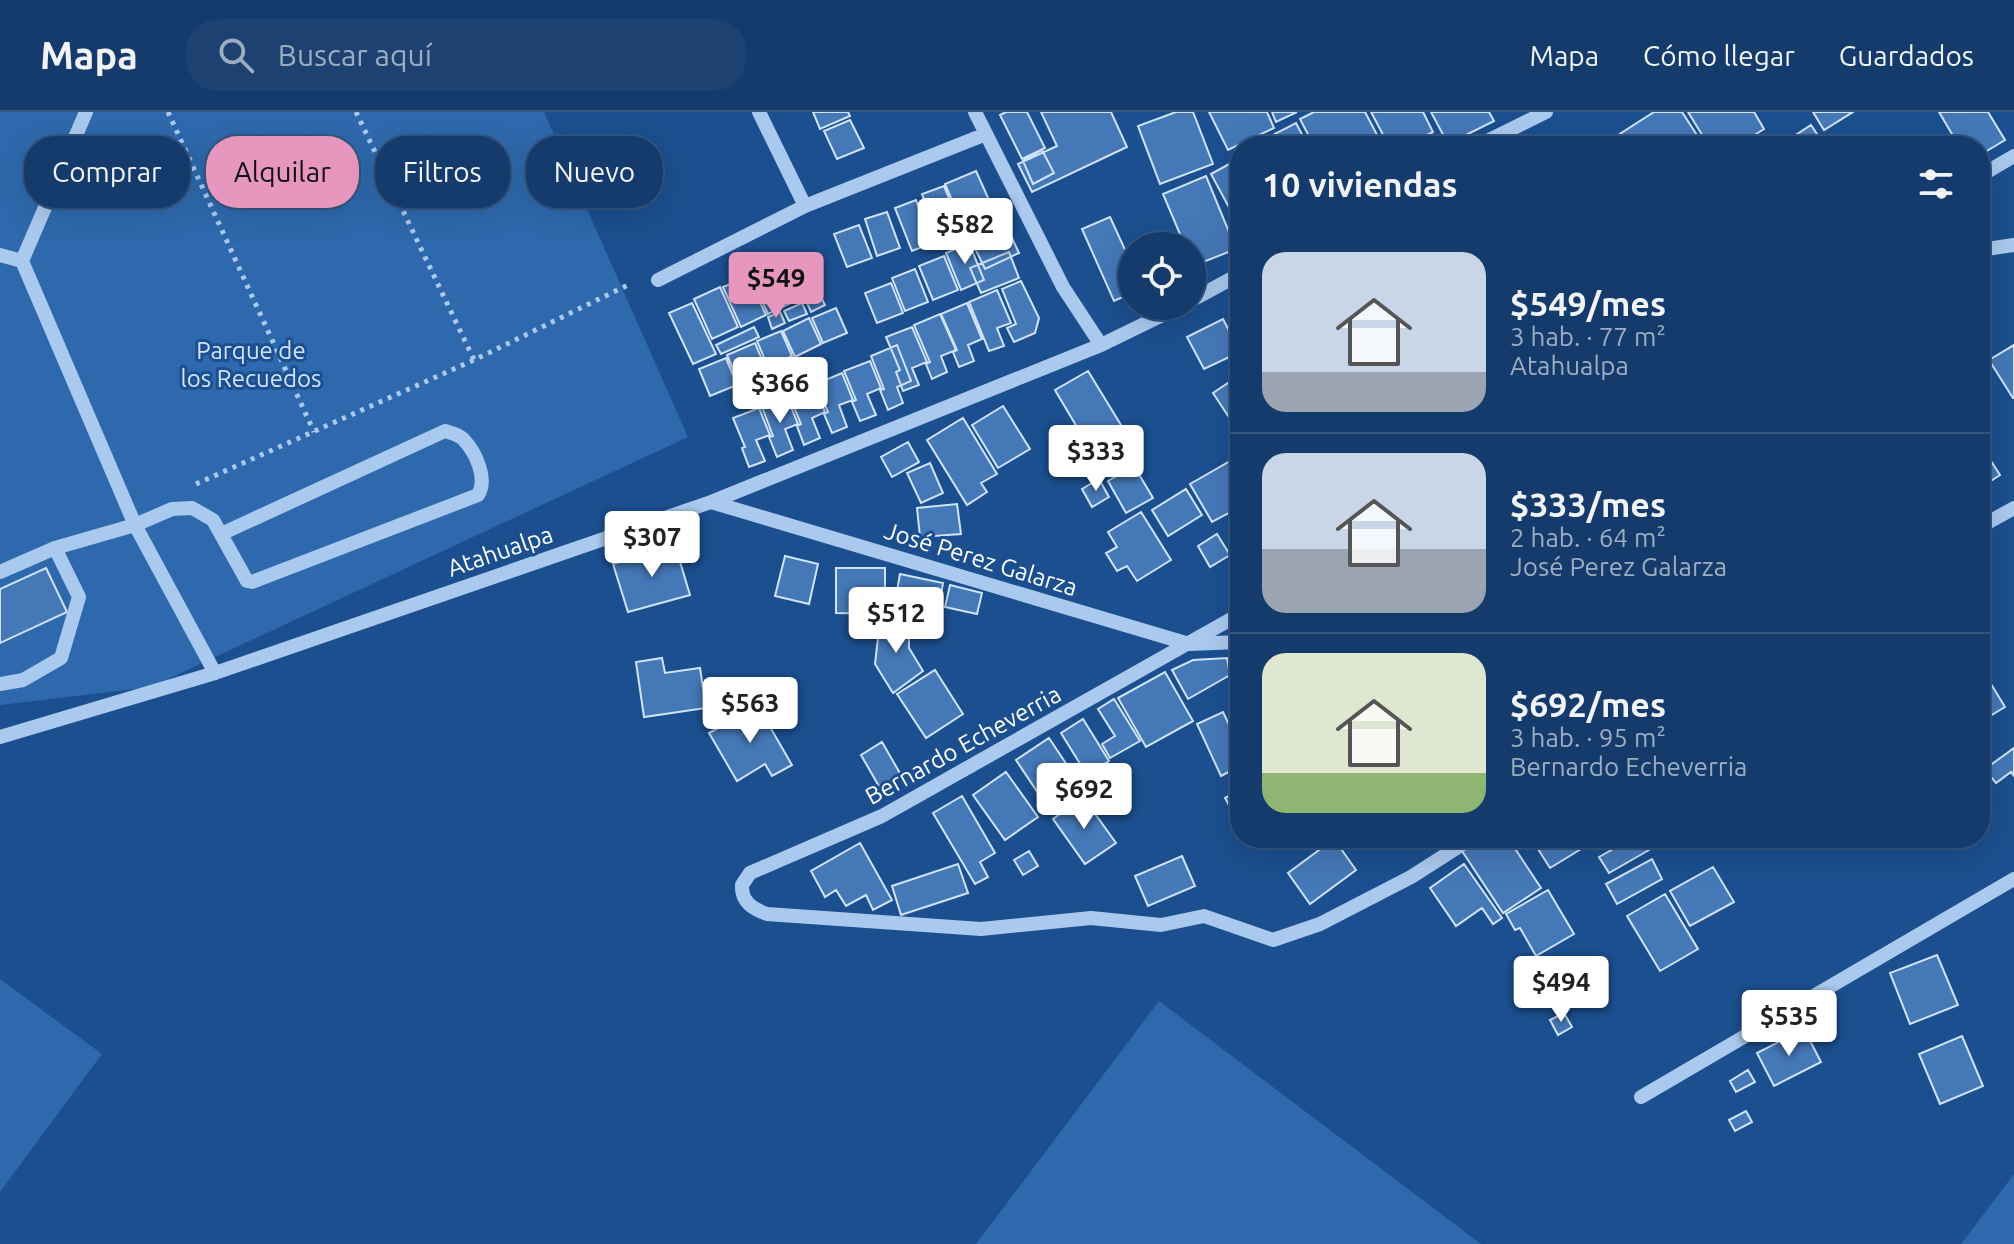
<!DOCTYPE html>
<html lang="es">
<head>
<meta charset="utf-8">
<style>
  body { margin:0; font-family:Ubuntu,sans-serif; background:#1d4271; color:#f1f3f6; height:100vh; display:flex; flex-direction:column; font-size:30px; white-space:nowrap }
  * { box-sizing:border-box; margin:0 }
  p { font-size:26px; color:#9dadc1 }
  .icon { flex:none; width:44px; height:44px; fill:none; stroke:currentColor; stroke-width:2; stroke-linecap:round; stroke-linejoin:round }
  .map { position:relative; flex:1; overflow:hidden }
  .side { position:absolute; left:1230px; top:24px; width:760px; height:712px; display:flex; flex-direction:column; background:#143b6b; border-radius:32px; box-shadow:0 8px 32px #0002,0 0 0 2px #33557e }
  .side>* { flex:none }
  .top-card { position:absolute; left:24px; top:24px; width:760px; height:72px; display:flex; gap:16px }
  .fabs { position:absolute; left:1118px; top:120px; display:grid; gap:16px }
  .fabs a { display:grid; place-items:center; width:88px; height:88px; border-radius:50%; background:#143b6b; box-shadow:0 8px 32px #0002,0 0 0 2px #33557e; font-size:40px }
  .price { position:absolute; translate:-50% -68px; padding:0 18px; border-radius:8px; background:#fff; color:#222; font-size:26px; line-height:52px; filter:drop-shadow(0 2px 4px #0008) }
  .price::after { content:''; position:absolute; left:50%; top:48px; width:24px; height:18px; margin-left:-12px; background:inherit; clip-path:polygon(0 0,100% 0,50% 100%) }
  .price.on { background:#e797bd; color:#111 }
  ul { padding:0; list-style:none }
  li { display:flex; align-items:center; gap:24px; height:200px; padding:0 32px }
  li+li { border-top:2px solid #33557e }
  li span { display:grid; place-items:center; flex:none; width:224px; height:160px; border-radius:24px; color:#555 }
  li>.icon { margin-inline-start:auto }
  span .icon { width:96px; height:96px; fill:#fffc; stroke-width:1 }
  li b { font-size:34px }
  h2 { display:flex; justify-content:space-between; align-items:center; height:96px; padding:0 32px; font-size:34px }
  .pill { padding:0 28px; border-radius:32px; background:#143b6b; box-shadow:0 8px 32px #0002,0 0 0 2px #33557e; font-size:28px; line-height:72px }
  .pill.on { background:#e797bd; color:#111 }
  header { display:flex; align-items:center; gap:48px; box-sizing:border-box; height:112px; padding:0 40px; background:#143b6b; border-bottom:2px solid #33557e }
  header strong { font-size:38px }
  nav { display:flex; gap:44px; margin-inline-start:auto; font-size:28px }
  .search { width:560px; height:72px; background:#1d4271; display:flex; align-items:center; gap:20px; box-sizing:border-box; padding:0 28px; border-radius:32px; color:#9dadc1; font-size:30px }
  .map>svg:first-child { display:block }
  .green { fill:#2e69ad }
  .building { fill:#4478b7; stroke:#cfe3fa; stroke-width:2 }
  .lines { fill:none; stroke-linecap:round; stroke-linejoin:round }
  .path { stroke:#a9c9ee; stroke-width:5; stroke-dasharray:4 6; stroke-linecap:butt }
  .minor { stroke:#a9c9ee; stroke-width:14 }
  .labels { text-anchor:middle; dominant-baseline:central; stroke-width:6; stroke-linejoin:round; paint-order:stroke }
  .park-label { font-size:24px; fill:#cfe3fa; stroke:#1b4f8f }
  .street-label { font-size:24px; fill:#fff; stroke:#1b4f8f }
</style>
</head>
<body>
<header>
<strong>Mapa</strong>
<div class="search"><svg class="icon" aria-label="search" viewBox="0 0 24 24"><circle cx="10" cy="10" r="6"/><path d="M15 15l6 6"/></svg>Buscar aquí</div>
<nav><a>Mapa</a><a>Cómo llegar</a><a>Guardados</a></nav>
</header>
<div class="map">
<svg width="2014" height="1132" viewBox="0 0 2014 1132">
  <rect width="100%" height="100%" fill="#1b4f8f"/>
  <path class="green" d="M0,0H544L688,325L151,575L0,593Z
    M0,867L102,942L0,1080Z
    M1159,889L1481,1132H976Z
    M2014,1062V1132H1961Z"/>
  <path class="building" d="M813,0H848L850,4L820,17Z
    M1006,0H1027L1045,36L1022,47L1000,3Z
    M1041,0H1111L1127,35L1032,80L1018,52L1057,34Z
    M1176,0H1193L1213,52L1160,72L1138,14Z
    M1209,0H1267L1274,16L1228,38Z
    M1272,0H1297L1276,10Z
    M1314,0H1365L1383,34H1314L1300,7Z
    M1371,0H1423L1433,20L1405,34H1389Z
    M1431,0H1489L1494,9L1448,32Z
    M1654,0H1682L1704,34H1601Z
    M1688,0H1754L1764,17L1737,34H1709Z
    M1813,0H1853L1824,18Z
    M1939,0H1988L2005,28L1980,43V34H1959Z
    M850,8L864,36L837,47L824,19Z
    M1296,11L1308,34H1256L1255,32Z
    M1811,13L1825,34H1779Z
    M1042,38L1054,61L1033,72L1023,49Z
    M1240,46V116L1211,62Z
    M976,59L994,99L963,113L945,72Z
    M1206,64L1236,137L1193,154L1192,134H1185L1163,82Z
    M944,74L961,116L939,125L922,82Z
    M916,88L932,131L912,139L895,96Z
    M887,100L900,136L877,144L865,107Z
    M1110,105L1132,153V181L1114,189L1082,117Z
    M859,113L872,146L847,155L834,122Z
    M1006,113L1019,141L985,157L972,130Z
    M969,131L984,168L961,178L946,141Z
    M1009,140L1019,166L981,181L970,156Z
    M804,142L821,178L799,188L782,151Z
    M944,144L958,178L933,188L919,154Z
    M776,148L795,189L768,202L749,160Z
    M915,157L928,190L905,199L892,166Z
    M748,165L766,203L741,215L723,175Z
    M1021,169L1039,206L1035,221L1014,230L1007,216L1016,212L1002,177Z
    M891,171L903,201L877,211L865,181Z
    M720,175L738,215L712,227L694,187Z
    M997,178L1011,211L997,216L1004,234L989,239L969,190Z
    M821,185L825,193L811,200L807,191Z
    M692,191L716,242L693,252L669,201Z
    M802,191L807,202L789,209L784,199Z
    M967,191L982,227L968,233L974,249L959,255L953,240L957,238L941,202Z
    M836,196L847,221L823,231L812,206Z
    M780,200L785,211L772,217L768,205Z
    M940,202L956,238L941,244L947,260L932,267L926,252L930,250L914,213Z
    M809,206L821,232L795,245L783,219Z
    M1223,207L1240,240L1204,257L1187,225Z
    M754,215L759,225L721,242L716,233Z
    M912,215L927,250L912,256L919,273L903,279L896,260L900,258L886,225Z
    M781,219L792,244L768,255L757,229Z
    M755,231L766,257L738,269L727,243Z
    M897,233L911,269L897,275L903,291L888,298L880,278L884,277L871,244Z
    M2014,233V286H2013L1989,248Z
    M726,246L737,273L710,284L699,257Z
    M870,249L881,276L867,282L876,303L860,309L852,290L856,288L844,259Z
    M1088,259L1124,318L1090,337L1055,278Z
    M842,261L853,288L839,293L847,315L832,321L824,302L828,300L816,272Z
    M1234,267L1240,276V322L1213,281Z
    M814,273L825,300L812,306L820,326L804,333L797,314L801,312L789,283Z
    M787,285L798,312L785,317L793,338L777,345L769,325L773,324L762,295Z
    M1003,294L1030,337L998,356L972,313Z
    M759,296L770,323L756,328L765,349L749,355L742,336L745,335L733,306Z
    M963,306L997,362L981,371L987,380L967,393L927,328Z
    M908,330L919,350L892,365L881,345Z
    M1980,332L2000,363L1980,376Z
    M1237,345L1240,350V395L1212,410L1190,372Z
    M930,351L943,381L921,391L907,361Z
    M1134,354L1153,386L1126,401L1108,369Z
    M1099,367L1109,385L1092,395L1082,377Z
    M1186,377L1202,403L1168,424L1152,398Z
    M957,392L961,422L920,425L917,396Z
    M1141,400L1171,448L1137,469L1127,454L1117,459L1106,441L1117,435L1108,420Z
    M1217,422L1230,443L1210,455L1198,434Z
    M675,433L690,483L628,500L613,452Z
    M785,444L818,452L809,492L775,484Z
    M46,456L67,500L0,531V477Z
    M836,456H885V502L836,501Z
    M900,462L943,471L937,508L893,501Z
    M950,473L982,481L977,502L945,495Z
    M880,508L909,514V536L923,559L893,581L875,552Z
    M662,546L665,561L700,556L706,596L644,605L636,550Z
    M1227,546L1230,563L1188,587L1172,558L1193,548Z
    M935,558L963,602L926,626L897,582Z
    M1165,560L1193,609L1146,635L1118,586Z
    M1991,572L2005,595L1980,610V578Z
    M1114,587L1140,629L1110,646L1102,632L1115,624L1098,597Z
    M1240,592V615L1231,596Z
    M758,594L792,653L772,664L765,652L737,669L709,621Z
    M1223,600L1240,636V654L1221,664L1197,612Z
    M1083,607L1109,649L1087,663L1061,621Z
    M1049,626L1083,677L1050,699L1016,648Z
    M882,630L901,663L880,676L861,643Z
    M2014,636V664L2011,660L1996,671L1985,657Z
    M1006,660L1038,705L1005,728L973,683Z
    M1240,678V713L1225,686Z
    M962,684L995,741L980,750L988,765L975,772L933,701Z
    M1083,685L1116,731L1085,752L1053,707Z
    M1482,726H1508L1541,776L1503,801L1462,739Z
    M1531,726H1580L1586,734L1550,756Z
    M1633,726H1642L1649,738L1609,761L1599,745Z
    M1334,727L1356,758L1310,792L1288,761Z
    M860,731L892,788L873,798L866,783L846,794L836,778L825,785L811,759Z
    M1029,739L1038,754L1023,763L1014,748Z
    M1182,744L1195,774L1148,794L1135,764Z
    M1652,747L1662,767L1617,792L1606,772Z
    M958,752L968,781L901,803L892,774Z
    M1464,752L1502,806L1493,812L1482,796L1456,814L1430,776Z
    M1713,755L1734,790L1690,814L1670,779Z
    M1548,778L1574,822L1536,844L1520,816L1515,818L1506,802Z
    M1665,782L1698,837L1660,859L1627,804Z
    M1937,843L1958,893L1910,912L1890,861Z
    M1564,901L1572,915L1558,923L1550,908Z
    M1804,917L1821,950L1774,974L1757,941Z
    M1962,924L1983,974L1940,992L1919,942Z
    M1748,958L1755,970L1736,980L1730,969Z
    M1746,999L1752,1010L1735,1019L1729,1008Z"/>
  <g class="lines">
    <path class="path" d="M168,0L314,320
      M356,0L474,248
      M196,372L474,248L630,172"/>
    <path class="minor" d="M86,0L22,149L135,413L215,561
      M759,0L805,94
      M975,0L1063,175L1101,233
      M1477,34L1546,0
      M1980,64L2014,44
      M1980,138L2014,133
      M0,143L22,149
      M658,168L805,94L986,22
      M1192,188L1240,162
      M711,390L1189,532L1240,530
      M1980,415L2014,396
      M0,460L55,436L135,413L172,397L192,396L213,408L247,469L252,470L478,383C488,367 476,341 464,328C459,322 451,321 445,319L221,422
      M1240,502L882,704L750,761L742,773C741,790 753,797 767,802L981,817L1091,806L1161,813L1204,804L1273,828L1320,812L1411,765L1472,726
      M0,572L23,568L61,546L79,485L55,436
      M0,625L215,561L711,390L1101,233L1181,194
      M1641,985L2014,767"/>
  </g>
  <g class="labels">
    <g class="park-label">
      <text x="251" y="238">Parque de<tspan x="251" dy="28">los Recuedos</tspan></text>
    </g>
    <g class="street-label">
      <text transform="translate(500 439) rotate(-19)">Atahualpa</text>
      <text transform="translate(981 447) rotate(17)">José Perez Galarza</text>
      <text transform="translate(963 633) rotate(-29)">Bernardo Echeverria</text>
    </g>
  </g>
</svg>
<div class="fabs">
<a><svg class="icon" aria-label="locate" viewBox="0 0 24 24"><circle cx="12" cy="12" r="6"/><path d="M12 2v4M12 18v4M2 12h4M18 12h4"/></svg></a>
</div>
<b class="price" style="left:965px;top:154px">$582</b>
<b class="price on" style="left:776px;top:208px">$549</b>
<b class="price" style="left:780px;top:313px">$366</b>
<b class="price" style="left:1096px;top:381px">$333</b>
<b class="price" style="left:652px;top:467px">$307</b>
<b class="price" style="left:896px;top:543px">$512</b>
<b class="price" style="left:750px;top:633px">$563</b>
<b class="price" style="left:1084px;top:719px">$692</b>
<b class="price" style="left:1561px;top:912px">$494</b>
<b class="price" style="left:1789px;top:946px">$535</b>
<div class="top-card">
<a class="pill">Comprar</a>
<a class="pill on">Alquilar</a>
<a class="pill">Filtros</a>
<a class="pill">Nuevo</a>
</div>
<section class="side">
<h2>10 viviendas<svg class="icon" aria-label="filters" viewBox="0 0 24 24"><path d="M4 7h16M4 17h16"/><circle cx="9" cy="7" r="2"/><circle cx="15" cy="17" r="2"/></svg></h2>
<ul>
<li><span style="background:linear-gradient(#c9d6e8 75%,#9aa5b1 0)"><svg class="icon" aria-label="home" viewBox="0 0 24 24"><path d="M3 11l9-7 9 7M6 9v11h12V9"/></svg></span><div><b>$549/mes</b><p>3 hab. · 77 m²</p><p>Atahualpa</p></div></li>
<li><span style="background:linear-gradient(#c9d6e8 60%,#9aa5b1 0)"><svg class="icon" aria-label="home" viewBox="0 0 24 24"><path d="M3 11l9-7 9 7M6 9v11h12V9"/></svg></span><div><b>$333/mes</b><p>2 hab. · 64 m²</p><p>José Perez Galarza</p></div></li>
<li><span style="background:linear-gradient(#dfe7d0 75%,#8fb573 0)"><svg class="icon" aria-label="home" viewBox="0 0 24 24"><path d="M3 11l9-7 9 7M6 9v11h12V9"/></svg></span><div><b>$692/mes</b><p>3 hab. · 95 m²</p><p>Bernardo Echeverria</p></div></li>
</ul>
</section>
</div>
</body>
</html>
